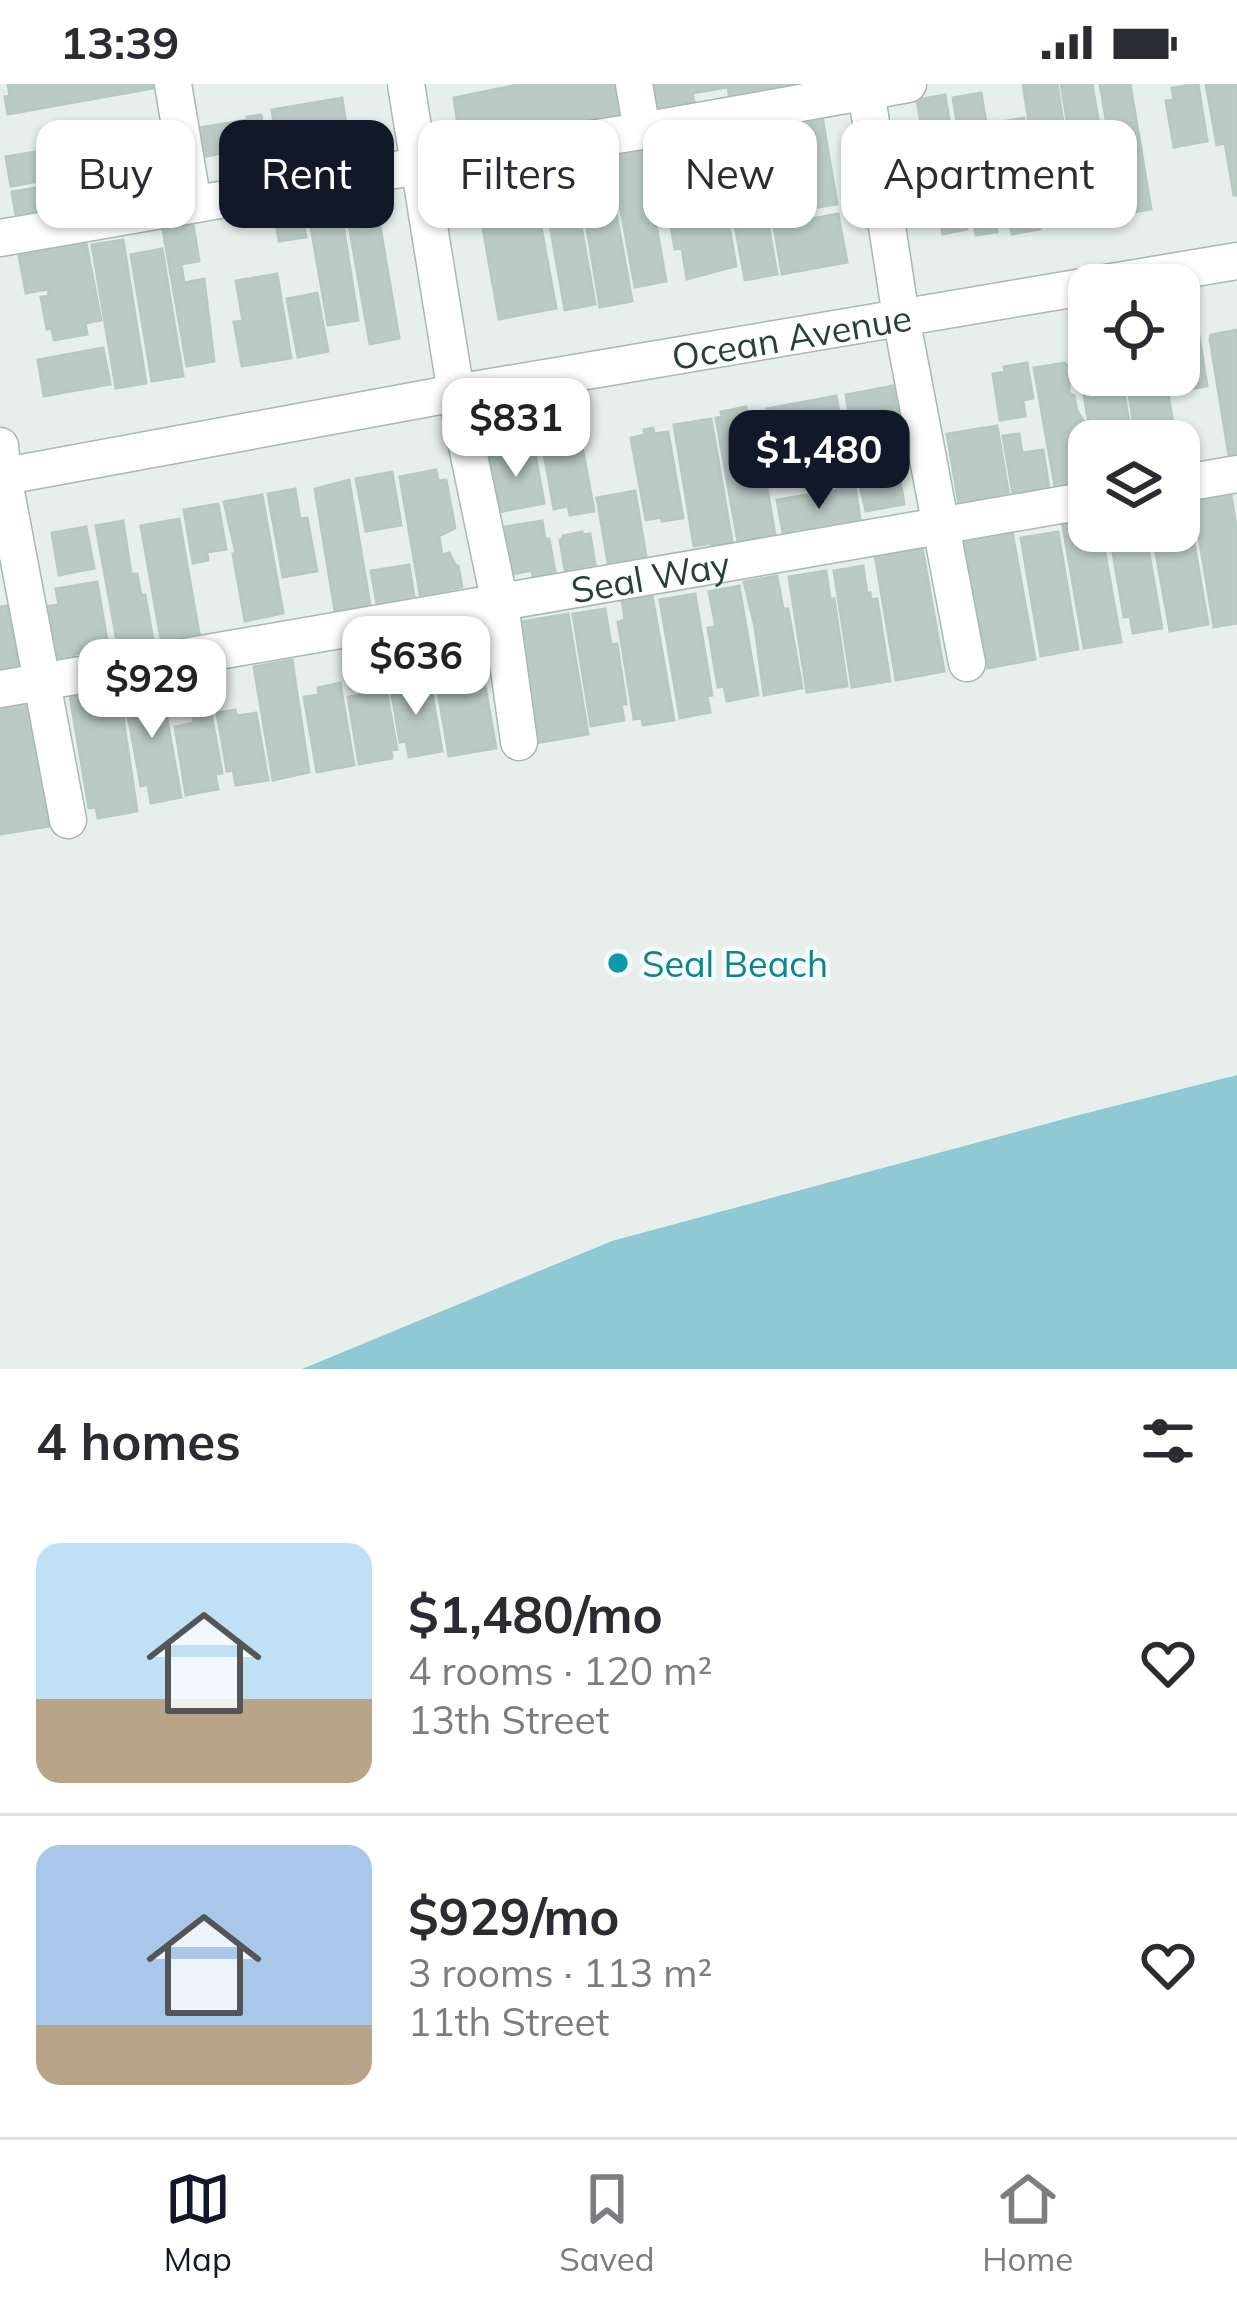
<!DOCTYPE html>
<html lang="en">
<head>
<meta charset="utf-8">
<style>
  body { margin:0; font-family:Mulish,sans-serif; background:#f2f2f3; color:#2b2b33; height:100vh; display:flex; flex-direction:column; font-size:45px; white-space:nowrap }
  * { box-sizing:border-box; margin:0 }
  p { font-size:39px; color:#7c7c81 }
  .icon { flex:none; width:66px; height:66px; fill:none; stroke:currentColor; stroke-width:2; stroke-linecap:round; stroke-linejoin:round }
  .map { position:relative; height:1285px; overflow:hidden }
  .drawer { display:flex; flex-direction:column; background:#fff; flex:1 }
  .drawer>* { flex:none }
  .top-card { position:absolute; left:36px; top:36px; width:1167px; height:108px; display:flex; gap:24px }
  .fabs { position:absolute; left:1068px; top:180px; display:grid; gap:24px }
  .fabs a { display:grid; place-items:center; width:132px; height:132px; border-radius:24px; background:#fff; box-shadow:0 3px 9px #0004; font-size:60px }
  .price { position:absolute; translate:-50% -102px; padding:0 27px; border-radius:24px; background:#fff; color:#222; font-size:39px; line-height:78px; filter:drop-shadow(0 3px 6px #0008) }
  .price::after { content:''; position:absolute; left:50%; top:72px; width:36px; height:27px; margin-left:-18px; background:inherit; clip-path:polygon(0 0,100% 0,50% 100%) }
  .price.current { background:#111827; color:#fff }
  ul { padding:0; list-style:none }
  li { display:flex; align-items:center; gap:36px; height:300px; padding:0 36px }
  li+li { border-top:3px solid #e1e1e2 }
  li span { display:grid; place-items:center; flex:none; width:336px; height:240px; border-radius:24px; color:#555 }
  li>.icon { margin-inline-start:auto }
  span .icon { width:144px; height:144px; fill:#fffc; stroke-width:1 }
  li b { font-size:51px }
  h2 { display:flex; justify-content:space-between; align-items:center; height:144px; padding:0 36px; font-size:51px }
  .chip { padding:0 42px; border-radius:24px; background:#fff; box-shadow:0 3px 9px #0004; font-size:42px; line-height:108px }
  .chip.current { background:#111827; color:#fff }
  .status { display:flex; justify-content:space-between; align-items:center; height:84px; padding:0 60px; background:#fff; direction:ltr }
  .status svg { height:33px; fill:currentColor }
  .tab-bar { display:flex; justify-content:space-around; align-items:center; height:168px; border-top:3px solid #e1e1e2; background:#fff; font-size:33px; color:#7c7c81 }
  .tab-bar a { display:grid; justify-items:center; gap:6px }
  .tab-bar .current { color:#111827 }
  .map>svg:first-child { display:block }
  .water { fill:#8ec9d4 }
  .building { fill:#bbcac4; stroke:#b8c9c2; stroke-width:3 }
  .lines { fill:none; stroke-linecap:round; stroke-linejoin:round }
  .minor-casing { stroke:#a8b8b2; stroke-width:39 }
  .minor { stroke:#fff; stroke-width:36 }
  .culture-dot { fill:#0f9aa8; stroke:#f7fbf9; stroke-width:4.5 }
  .labels { text-anchor:middle; dominant-baseline:central; stroke-width:9; stroke-linejoin:round; paint-order:stroke }
  .street-label { font-size:36px; fill:#24423a; stroke:#f7fbf9 }
  .culture-label { font-size:36px; fill:#0d838f; stroke:#f7fbf9; text-anchor:start }
</style>
</head>
<body>
<div class="status"><b>13:39</b><svg viewBox="0 0 49 12"><path d="M0 12V9h3v3zM5 12V6h3v6zM10 12V3h3v9zM15 12V0h3v12zM26 1h20v11H26zM47 4h2v5h-2z"/></svg></div>
<div class="map">
<svg width="1237" height="1285" viewBox="0 0 1237 1285">
  <rect width="100%" height="100%" fill="#e6efeb"/>
  <path class="water" d="M1237,991V1285H302L612,1157L1075,1032Z"/>
  <path class="building" d="M8,0H152L153,4L8,30L5,13L10,12Z
    M522,0H617L622,32L604,35V38L539,49L537,38L480,52L479,45L459,48L454,14Z
    M650,0H808L730,16L728,3L692,9L695,22L655,29Z
    M1023,0H1057L1078,132L1046,137L1037,88L1040,87L1039,75L1035,76Z
    M1061,0H1092L1115,133L1084,138Z
    M1100,0H1130L1151,125L1122,130Z
    M1198,0L1207,57L1174,63L1166,17L1174,16L1172,4Z
    M1206,0H1237V111H1234L1225,59L1217,61Z
    M981,9L1002,136L995,138L997,148L976,151L953,14Z
    M945,11L967,145L943,150L940,134L937,135L917,16Z
    M342,14L347,48L277,60L272,26Z
    M261,31L265,60L202,73L198,44L248,36L247,33Z
    M822,32L837,120L788,128L779,73L774,74L769,41Z
    M1024,34L1040,145L1012,150L992,40Z
    M158,47L163,76L128,82L126,72L102,76L103,86L11,102L6,73Z
    M360,49L365,79L312,89L306,59Z
    M292,60L297,91L229,104L223,73Z
    M642,62L666,197L635,203L610,67Z
    M605,68L632,217L600,223L575,73Z
    M717,71L723,104L689,111L682,78Z
    M569,72L577,120L547,126L539,77Z
    M165,82L169,112L132,119L131,108L108,112L109,122L17,137L12,108Z
    M530,83L556,224L499,235L474,93Z
    M759,91L777,190L745,196L727,97Z
    M374,107L399,254L370,260L344,113Z
    M724,115L736,182L687,195L682,164L675,165L669,130L701,124L700,119Z
    M340,121L358,236L328,241L308,126Z
    M300,122L306,153L279,157L274,126Z
    M838,130L847,178L782,190L774,142Z
    M580,136L595,220L565,226L550,141Z
    M193,140L199,177L181,180L184,199L204,195L214,277L187,282L163,146Z
    M123,156L146,299L116,304L92,161Z
    M86,159L101,236L85,239L87,250L54,256L52,244L47,245L41,213L49,212L48,205L26,209L19,172Z
    M162,165L183,292L152,297L131,171Z
    M277,190L291,274L242,282L234,238L243,237L236,197Z
    M317,209L328,267L298,273L287,215Z
    M1237,246V371L1229,372L1210,255L1211,251Z
    M1199,252L1207,302L1176,307L1174,291H1179V256Z
    M103,264L110,300L44,312L38,276Z
    M1089,269V291H1121L1132,357H1092L1077,271Z
    M1027,279L1033,314L1023,316L1025,332L1000,336L993,290L1005,288L1004,283Z
    M1064,279L1071,285L1073,294L1069,299V309L1074,312L1077,327L1084,338L1089,368V401L1056,408L1034,284Z
    M1126,291H1165L1175,352L1166,354L1167,357H1139L1154,354L1152,339L1134,342Z
    M893,302L903,355L856,364L846,311Z
    M836,312L846,367L849,366L853,388L784,401L780,379H784L780,355L772,356L767,325Z
    M746,323L747,330L754,328L775,451L738,458L716,334L722,333L721,328Z
    M711,335L733,463L713,467L712,459L694,462L674,341Z
    M997,342L1009,412L959,420L947,350Z
    M653,344L654,350L668,348L683,434L662,437L661,433L646,436L631,354L645,351L644,346Z
    M1019,350L1022,369L1043,366L1049,404L1013,410L1003,352Z
    M581,357L594,427L570,431L568,422L554,425L543,364Z
    M534,364L544,419L499,428L489,373Z
    M895,368L904,420L866,427L854,375Z
    M436,386L438,397L446,396L455,444L439,452L442,471L449,469L456,482H458L462,503L442,507L443,511L421,516L400,393Z
    M392,388L401,441L366,447L356,395Z
    M349,396L370,521L335,527L315,405Z
    M855,403L861,441L784,454L777,416Z
    M295,405L300,435L307,434L317,487L283,493L268,410Z
    M635,407L647,478L609,484L597,414Z
    M262,411L283,529L245,537L233,470L236,469L224,418Z
    M1231,411L1237,449V539L1214,543L1193,417Z
    M1187,418L1208,540L1170,547L1152,447H1179V419Z
    M218,420L226,465L207,468L208,476L193,479L184,426Z
    M1089,432V447H1101L1121,558L1084,564L1062,437Z
    M179,435L200,555L162,561L141,442Z
    M123,437L131,490H137L141,511H145L154,562L119,568L96,442Z
    M542,437L545,455H549L557,498L535,502L532,486L513,490L505,443Z
    M86,443L94,484L59,491L52,449Z
    M1012,447L1035,575L988,584L979,536L976,537L962,457Z
    M1115,447H1145L1162,544L1133,549L1130,532L1124,533L1110,452L1116,450Z
    M582,448V451L590,450L595,480L565,486L560,456L563,455V452Z
    M1058,448L1078,565L1041,572L1021,454Z
    M922,463L944,587L896,596L875,471Z
    M409,481L415,518L378,525L371,487Z
    M863,482L867,510L870,509L871,516L877,515L890,597L852,603L834,487Z
    M826,487L830,515H834L847,602L807,608L789,493Z
    M777,492L783,525H788L802,604L764,611L755,543L744,498Z
    M97,498L108,562L74,570L75,576L59,579L49,522L59,521L56,505Z
    M739,502L758,611L727,617L724,602L718,603L708,544L716,543L709,508Z
    M695,510L712,611L707,612L710,628L680,634L660,516Z
    M652,511L674,636L643,641L642,634L634,635L618,538L625,536L622,516Z
    M8,522L20,589L0,592V523Z
    M605,525L611,561L617,560L626,620H621L624,636L591,642L573,530Z
    M568,530L588,650L536,659L515,539Z
    M475,546L496,664L449,672L429,555Z
    M292,576L309,688L273,696L254,583Z
    M408,596L409,602L430,598L442,667L409,673L406,657L400,658L390,599Z
    M160,597L181,713L151,719L148,700L141,702L123,604Z
    M115,599L117,607H119L137,727L98,734L96,723L89,724L69,606Z
    M340,599L354,681L317,688L304,613L319,611L318,604Z
    M385,600L397,665L391,666L392,674L359,680L348,613L366,610L365,604Z
    M29,613L50,742L0,750V618Z
    M235,626L237,632L256,629L268,696L236,701L233,686L227,687L217,629Z
    M211,629L222,689L215,690L218,705L186,711L175,643L194,639L193,632Z"/>
  <g class="lines">
    <g class="minor-casing">
      <g id="minor">
        <path d="M173,0L193,120"/>
        <path d="M406,0L456,309L500,520L519,658"/>
        <path d="M634,0L642,47"/>
        <path d="M865,0L901,233L967,579"/>
        <path d="M0,154L382,88L642,47L908,0"/>
        <path d="M1094,201L1237,177"/>
        <path d="M0,362L3,392L68,736"/>
        <path id="s1" d="M0,393L456,309L1089,202"/>
        <path d="M1179,400L1237,390"/>
        <path id="s2" d="M0,605L1089,416"/>
      </g>
    </g>
    <use href="#minor" class="minor"/>
  </g>
  <circle class="culture-dot" cx="618" cy="879" r="12"/>
  <g class="labels">
    <g class="street-label">
      <text stroke="none"><textPath href="#s1" startOffset="804">Ocean Avenue</textPath></text>
      <text stroke="none"><textPath href="#s2" startOffset="660">Seal Way</textPath></text>
    </g>
    <g class="culture-label">
      <text x="642" y="879">Seal Beach</text>
    </g>
  </g>
</svg>
<div class="fabs">
<a><svg class="icon" aria-label="locate" viewBox="0 0 24 24"><circle cx="12" cy="12" r="6"/><path d="M12 2v4M12 18v4M2 12h4M18 12h4"/></svg></a>
<a><svg class="icon" aria-label="layers" viewBox="0 0 24 24"><path d="M12 4l9 5-9 5-9-5zM3 14l9 5 9-5"/></svg></a>
</div>
<b class="price" style="left:516px;top:396px">$831</b>
<b class="price current" style="left:819px;top:428px">$1,480</b>
<b class="price" style="left:416px;top:634px">$636</b>
<b class="price" style="left:152px;top:657px">$929</b>
<div class="top-card">
<a class="chip">Buy</a>
<a class="chip current">Rent</a>
<a class="chip">Filters</a>
<a class="chip">New</a>
<a class="chip">Apartment</a>
</div>
</div>
<section class="drawer">
<h2>4 homes<svg class="icon" aria-label="filters" viewBox="0 0 24 24"><path d="M4 7h16M4 17h16"/><circle cx="9" cy="7" r="2"/><circle cx="15" cy="17" r="2"/></svg></h2>
<ul>
<li><span style="background:linear-gradient(#bfe0f5 65%,#b9a48a 0)"><svg class="icon" aria-label="home" viewBox="0 0 24 24"><path d="M3 11l9-7 9 7M6 9v11h12V9"/></svg></span><div><b>$1,480/mo</b><p>4 rooms · 120 m²</p><p>13th Street</p></div><svg class="icon" aria-label="heart" viewBox="0 0 24 24"><path d="M12 20l-8-8c-3-5 5-10 8-4 3-6 11-1 8 4z"/></svg></li>
<li><span style="background:linear-gradient(#a9c7e8 75%,#b9a48a 0)"><svg class="icon" aria-label="home" viewBox="0 0 24 24"><path d="M3 11l9-7 9 7M6 9v11h12V9"/></svg></span><div><b>$929/mo</b><p>3 rooms · 113 m²</p><p>11th Street</p></div><svg class="icon" aria-label="heart" viewBox="0 0 24 24"><path d="M12 20l-8-8c-3-5 5-10 8-4 3-6 11-1 8 4z"/></svg></li>
</ul>
</section>
<nav class="tab-bar">
<a class="current"><svg class="icon" aria-label="map" viewBox="0 0 24 24"><path d="M3 6l6-2 6 2 6-2v14l-6 2-6-2-6 2zM9 4v14M15 6v14"/></svg>Map</a>
<a><svg class="icon" aria-label="saved" viewBox="0 0 24 24"><path d="M7 4h10v16l-5-4-5 4z"/></svg>Saved</a>
<a><svg class="icon" aria-label="home" viewBox="0 0 24 24"><path d="M3 11l9-7 9 7M6 9v11h12V9"/></svg>Home</a>
</nav>
</body>
</html>
